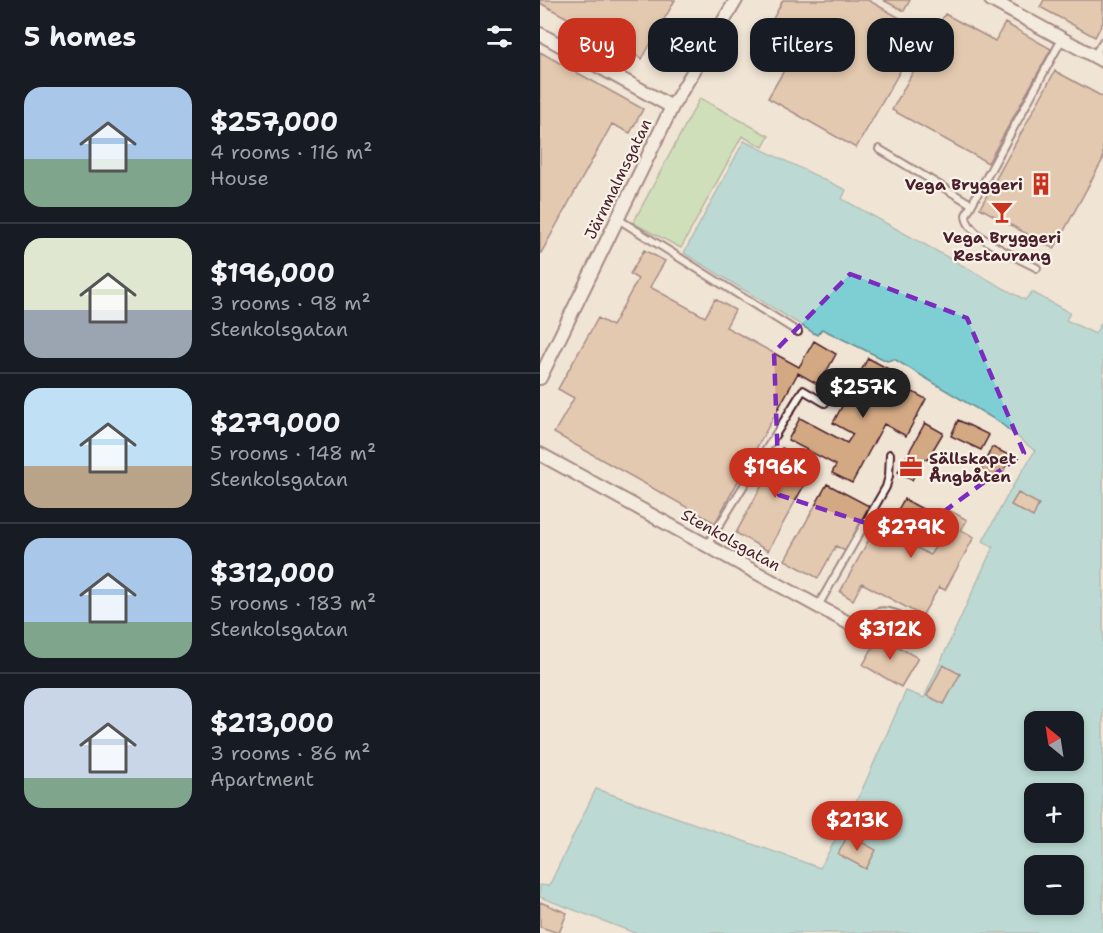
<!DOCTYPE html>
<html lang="en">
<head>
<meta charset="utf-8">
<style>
  body { margin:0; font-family:"Shantell Sans",sans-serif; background:#20242c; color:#f1f3f6; height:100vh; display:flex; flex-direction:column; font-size:22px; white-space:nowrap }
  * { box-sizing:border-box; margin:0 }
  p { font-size:20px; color:#9ea1a6 }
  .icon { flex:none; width:33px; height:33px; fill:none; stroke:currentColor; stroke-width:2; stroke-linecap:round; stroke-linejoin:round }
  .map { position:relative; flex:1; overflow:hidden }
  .drawer { display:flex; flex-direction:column; background:#171b24; width:540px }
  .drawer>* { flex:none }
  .top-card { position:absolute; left:18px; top:18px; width:454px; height:54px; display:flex; gap:12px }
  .needle { width:39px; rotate:330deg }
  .controls { position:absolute; left:484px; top:711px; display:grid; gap:12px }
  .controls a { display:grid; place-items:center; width:60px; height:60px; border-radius:12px; background:#171b24; box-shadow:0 3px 9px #0003; font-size:30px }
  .price { position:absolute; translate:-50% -51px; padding:0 14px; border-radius:21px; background:#c8321e; color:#fff; font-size:20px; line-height:39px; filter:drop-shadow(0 2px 3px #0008) }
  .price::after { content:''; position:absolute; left:50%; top:36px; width:18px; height:14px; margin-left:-9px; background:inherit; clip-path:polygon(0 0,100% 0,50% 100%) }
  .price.selected { background:#222; color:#fff }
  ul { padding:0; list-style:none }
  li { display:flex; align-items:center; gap:18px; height:150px; padding:0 24px }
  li+li { border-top:2px solid #363941 }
  li span { display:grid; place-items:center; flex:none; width:168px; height:120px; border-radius:18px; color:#555 }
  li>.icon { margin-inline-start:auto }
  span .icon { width:72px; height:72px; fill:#fffc; stroke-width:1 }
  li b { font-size:26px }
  h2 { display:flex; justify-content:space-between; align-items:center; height:72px; padding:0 24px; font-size:26px }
  .pill { padding:0 21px; border-radius:18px; background:#171b24; box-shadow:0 3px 9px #0003; font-size:21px; line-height:54px }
  .pill.selected { background:#c8321e; color:#fff }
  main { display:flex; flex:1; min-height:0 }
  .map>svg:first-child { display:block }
  .green { fill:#a7da9c; stroke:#787c64; stroke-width:1.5 }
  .water { fill:#7dcfd3; stroke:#698990; stroke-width:1.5; fill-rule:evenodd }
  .building { fill:#d3a984; stroke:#4a1f2b; stroke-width:1.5 }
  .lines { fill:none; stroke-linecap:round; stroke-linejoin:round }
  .service-casing { stroke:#4a1f2b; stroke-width:10 }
  .minor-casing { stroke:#4a1f2b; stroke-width:16 }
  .service { stroke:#f7f3e8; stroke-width:6 }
  .minor { stroke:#f7f3e8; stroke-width:12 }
  .marked { fill:none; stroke:#7b2cbf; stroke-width:4.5; stroke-dasharray:12 8; stroke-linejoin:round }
  .labels { text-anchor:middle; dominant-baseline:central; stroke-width:4.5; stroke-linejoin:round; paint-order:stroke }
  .street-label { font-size:16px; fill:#4a1f2b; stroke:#f7f3e8 }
  .poi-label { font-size:16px; font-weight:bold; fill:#4a1f2b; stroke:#f7f3e8; text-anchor:end }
</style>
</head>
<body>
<main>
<section class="drawer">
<h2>5 homes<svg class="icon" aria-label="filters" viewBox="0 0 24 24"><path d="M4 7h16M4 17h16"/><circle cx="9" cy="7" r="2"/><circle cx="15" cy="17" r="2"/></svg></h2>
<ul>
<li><span style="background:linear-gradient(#a9c7e8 60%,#7fa58c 0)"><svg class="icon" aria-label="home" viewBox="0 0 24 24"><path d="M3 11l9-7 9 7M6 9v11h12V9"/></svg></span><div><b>$257,000</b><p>4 rooms · 116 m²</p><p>House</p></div></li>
<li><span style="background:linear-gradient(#dfe7d0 60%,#9aa5b1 0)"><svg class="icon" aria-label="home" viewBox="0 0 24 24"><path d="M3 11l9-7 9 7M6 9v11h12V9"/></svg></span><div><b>$196,000</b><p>3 rooms · 98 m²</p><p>Stenkolsgatan</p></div></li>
<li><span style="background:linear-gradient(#bfe0f5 65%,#b9a48a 0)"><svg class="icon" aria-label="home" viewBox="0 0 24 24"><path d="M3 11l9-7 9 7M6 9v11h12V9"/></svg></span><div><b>$279,000</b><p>5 rooms · 148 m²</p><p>Stenkolsgatan</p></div></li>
<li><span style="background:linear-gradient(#a9c7e8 70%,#7fa58c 0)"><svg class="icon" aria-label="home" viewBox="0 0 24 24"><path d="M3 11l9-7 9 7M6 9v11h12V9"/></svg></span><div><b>$312,000</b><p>5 rooms · 183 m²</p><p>Stenkolsgatan</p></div></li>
<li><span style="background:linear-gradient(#c9d6e8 75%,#7fa58c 0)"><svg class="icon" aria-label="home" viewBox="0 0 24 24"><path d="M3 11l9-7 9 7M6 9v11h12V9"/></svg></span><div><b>$213,000</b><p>3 rooms · 86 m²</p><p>Apartment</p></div></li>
</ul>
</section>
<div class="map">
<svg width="563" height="933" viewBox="0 0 563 933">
  <rect width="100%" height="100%" fill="#f0e4d4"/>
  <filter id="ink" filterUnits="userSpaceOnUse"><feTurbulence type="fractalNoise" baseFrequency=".0167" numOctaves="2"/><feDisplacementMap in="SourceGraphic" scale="12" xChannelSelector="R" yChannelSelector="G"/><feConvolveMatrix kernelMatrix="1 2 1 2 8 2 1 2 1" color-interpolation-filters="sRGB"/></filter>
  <g filter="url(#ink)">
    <path class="green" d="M160,98L229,136L223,147L202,136L141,248L93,223Z"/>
    <path class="water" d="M204,141L306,190L302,199L485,300L492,292L530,313L526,320L555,334L563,320V933H95L0,897V885L9,886L56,789L280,868L322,790L366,691L384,698L453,547L443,541L470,491L495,451L459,422L354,359L347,361L282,329L277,335L144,253ZM495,722H534V760H495ZM495,794H534V832H495ZM495,866H534V904H495Z"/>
    <path class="building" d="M0,0H135L102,59L0,3Z
      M243,0H328L383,31L316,148L228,98L264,36L233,19Z
      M343,0H370L364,11Z
      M504,0H563V22L555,37L500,7Z
      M405,14L455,41L465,23L511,49L448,163L352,110Z
      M0,52L103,109L90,133L72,124L0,255Z
      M515,71L563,97V159L514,249L440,208Z
      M104,250L125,261L110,287L165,317L175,299L195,310L186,327L259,367L274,341L296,354L279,385L258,373L175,523L14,433L34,398L18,389L58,318L72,326L98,279L90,274Z
      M328,358L367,379L363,387L386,399L366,436L344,424L312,483L292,473L296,465L248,440L260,418L307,443L313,434L293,423Z
      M418,420L449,435L441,450L411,436Z
      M385,423L403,433L387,460L384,458L372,480L358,472Z
      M452,447L471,456L459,481L440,472Z
      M242,448L275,465L228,551L196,533Z
      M287,484L329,506L305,551L296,546L278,578L245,560Z
      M478,493L499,504L493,517L471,505Z
      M364,499L403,520L409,510L427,520L421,530L434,537L405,590L399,587L382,616L322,583L313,600L300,592L337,525L390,555L397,544L353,519Z
      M339,636L378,658L361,687L323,665Z
      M403,665L420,674L404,704L387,696Z
      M308,835L336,850L326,869L298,854Z
      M0,902L27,913L19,933L0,927Z"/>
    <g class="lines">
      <g class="service-casing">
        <path id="service" d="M554,56L563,41
          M339,149L431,204
          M78,219L258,332
          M497,268C479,258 426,237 426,215L522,39
          M167,545L263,390L285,403
          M278,606L346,487L349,476L350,454
          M323,631C332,611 338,607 359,615"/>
      </g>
      <g class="minor-casing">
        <path id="minor" d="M451,0L563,61
          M0,34L132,107
          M0,378L132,107L196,0
          M0,454L323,631"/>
      </g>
      <use href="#service" class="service"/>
      <use href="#minor" class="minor"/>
    </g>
  </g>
  <path d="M0 0H563V933H0ZM310,274L427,318L484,453L369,537L239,495L234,352Z" fill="#f0e4d4" fill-opacity=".55" fill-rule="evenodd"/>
  <path class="marked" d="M310,274L427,318L484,453L369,537L239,495L234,352Z"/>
  <defs>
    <g id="building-bare" transform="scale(1.8)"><path d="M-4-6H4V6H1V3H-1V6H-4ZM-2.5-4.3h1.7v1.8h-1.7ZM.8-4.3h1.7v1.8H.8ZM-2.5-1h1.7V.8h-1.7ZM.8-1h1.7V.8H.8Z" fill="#c8321e" stroke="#f7f3e8" stroke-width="2.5" paint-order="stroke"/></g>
    <g id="bar-bare" transform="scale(1.8)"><path d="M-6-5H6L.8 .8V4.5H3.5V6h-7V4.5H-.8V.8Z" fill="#c8321e" stroke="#f7f3e8" stroke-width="2.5" paint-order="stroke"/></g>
    <g id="office-bare" transform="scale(1.8)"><path d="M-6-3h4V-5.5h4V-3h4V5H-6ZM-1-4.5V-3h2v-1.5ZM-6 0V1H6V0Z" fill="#c8321e" stroke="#f7f3e8" stroke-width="2.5" paint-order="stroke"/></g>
  </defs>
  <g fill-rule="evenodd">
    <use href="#building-bare" x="501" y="184"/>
    <use href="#bar-bare" x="462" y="212"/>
    <use href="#office-bare" x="371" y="467"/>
  </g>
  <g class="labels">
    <g class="street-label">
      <text transform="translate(78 179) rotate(-64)">Järnmalmsgatan</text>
      <text transform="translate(191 540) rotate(29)">Stenkolsgatan</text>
    </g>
    <g class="poi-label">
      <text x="483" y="184">Vega Bryggeri</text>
      <text x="462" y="237" text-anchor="middle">Vega Bryggeri<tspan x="462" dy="18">Restaurang</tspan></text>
      <text x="389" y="458" text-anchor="start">Sällskapet<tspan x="389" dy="18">Ångbåten</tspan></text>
    </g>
  </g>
</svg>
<div class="controls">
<a><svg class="needle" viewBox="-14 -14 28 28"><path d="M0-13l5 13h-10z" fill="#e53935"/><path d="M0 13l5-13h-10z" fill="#9ea1a6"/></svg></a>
<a>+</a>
<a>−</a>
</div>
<b class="price selected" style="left:323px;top:419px">$257K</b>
<b class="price" style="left:235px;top:499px">$196K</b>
<b class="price" style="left:371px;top:559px">$279K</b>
<b class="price" style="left:350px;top:661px">$312K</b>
<b class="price" style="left:317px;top:852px">$213K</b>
<div class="top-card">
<a class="pill selected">Buy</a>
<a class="pill">Rent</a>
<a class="pill">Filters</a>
<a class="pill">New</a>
</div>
</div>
</main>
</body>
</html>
